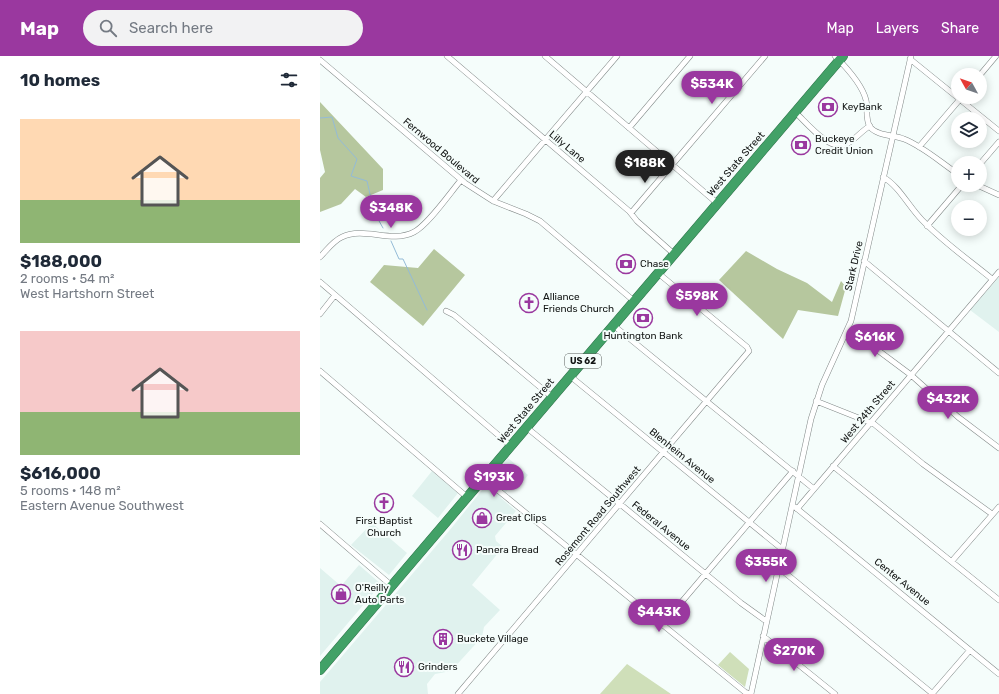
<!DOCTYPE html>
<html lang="en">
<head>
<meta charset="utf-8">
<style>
  body { margin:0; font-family:Rubik,sans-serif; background:#f2f2f3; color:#1f2937; height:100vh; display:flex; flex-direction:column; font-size:15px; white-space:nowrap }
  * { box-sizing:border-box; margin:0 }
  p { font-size:13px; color:#747a83 }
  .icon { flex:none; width:22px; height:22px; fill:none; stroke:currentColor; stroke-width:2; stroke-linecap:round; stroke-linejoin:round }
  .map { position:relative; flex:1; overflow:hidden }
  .panel { display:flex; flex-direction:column; background:#fff; width:320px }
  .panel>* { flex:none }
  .needle { width:26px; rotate:310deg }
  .controls { position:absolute; left:631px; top:12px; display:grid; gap:8px }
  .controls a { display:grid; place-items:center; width:36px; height:36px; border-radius:50%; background:#fff; box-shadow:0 2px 10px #0003; font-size:20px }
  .price { position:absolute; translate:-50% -34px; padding:0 9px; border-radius:14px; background:#9a389f; color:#fff; font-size:13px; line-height:26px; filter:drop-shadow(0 1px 2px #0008) }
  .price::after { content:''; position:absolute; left:50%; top:24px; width:12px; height:9px; margin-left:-6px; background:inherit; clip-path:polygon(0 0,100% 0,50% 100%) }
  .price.selected { background:#222; color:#fff }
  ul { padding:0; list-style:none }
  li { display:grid; align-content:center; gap:8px; height:212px; padding:0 20px }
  li span { display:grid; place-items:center; height:124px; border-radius:0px; color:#555 }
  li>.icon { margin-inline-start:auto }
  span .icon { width:72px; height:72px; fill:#fffc; stroke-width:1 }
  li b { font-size:17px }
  h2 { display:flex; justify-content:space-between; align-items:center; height:48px; padding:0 20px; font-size:17px }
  header { display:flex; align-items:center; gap:24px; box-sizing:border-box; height:56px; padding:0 20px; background:#9a389f; color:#fff }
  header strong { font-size:19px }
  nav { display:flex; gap:22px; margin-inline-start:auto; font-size:14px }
  .search { width:280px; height:36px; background:#f2f2f3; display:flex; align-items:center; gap:10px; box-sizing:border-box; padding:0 14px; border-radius:22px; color:#747a83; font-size:15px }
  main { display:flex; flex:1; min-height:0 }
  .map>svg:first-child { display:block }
  .built { fill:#e0f2ee }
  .green { fill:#cfdfb9 }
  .forest { fill:#b6c79e }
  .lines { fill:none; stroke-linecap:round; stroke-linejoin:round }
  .stream { stroke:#94bbd7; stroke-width:1 }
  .street-casing { stroke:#828988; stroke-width:6 }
  .highway-casing { stroke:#31704a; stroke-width:10 }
  .street { stroke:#fff; stroke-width:5 }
  .highway { stroke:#42a167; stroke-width:9 }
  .labels { text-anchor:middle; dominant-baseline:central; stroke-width:4; stroke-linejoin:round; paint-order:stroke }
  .shield { fill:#f5fdfb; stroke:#565b59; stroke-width:1 }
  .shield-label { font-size:9px; font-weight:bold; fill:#121514 }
  .poi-label { font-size:10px; fill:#121514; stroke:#f5fdfb; text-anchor:start }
  .street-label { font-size:10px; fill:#121514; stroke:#f5fdfb }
</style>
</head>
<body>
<header>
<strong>Map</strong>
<div class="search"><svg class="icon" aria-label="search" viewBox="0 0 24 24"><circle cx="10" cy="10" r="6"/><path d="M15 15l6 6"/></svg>Search here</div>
<nav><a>Map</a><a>Layers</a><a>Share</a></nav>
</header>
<main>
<section class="panel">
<h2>10 homes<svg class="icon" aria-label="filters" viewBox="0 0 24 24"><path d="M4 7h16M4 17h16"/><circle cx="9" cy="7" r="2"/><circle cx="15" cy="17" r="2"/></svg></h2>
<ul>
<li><span style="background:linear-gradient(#ffd9b3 65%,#8fb573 0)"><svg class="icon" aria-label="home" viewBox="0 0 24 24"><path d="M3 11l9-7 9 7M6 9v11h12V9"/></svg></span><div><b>$188,000</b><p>2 rooms · 54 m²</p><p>West Hartshorn Street</p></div></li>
<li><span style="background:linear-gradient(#f6c9c9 65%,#8fb573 0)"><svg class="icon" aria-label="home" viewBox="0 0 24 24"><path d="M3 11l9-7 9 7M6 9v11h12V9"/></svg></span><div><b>$616,000</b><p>5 rooms · 148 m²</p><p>Eastern Avenue Southwest</p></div></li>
</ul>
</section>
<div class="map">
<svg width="679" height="638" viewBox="0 0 679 638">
  <rect width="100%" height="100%" fill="#f5fdfb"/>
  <path class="built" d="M679,221V276L650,254Z
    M188,402L208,419L201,428L196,424L181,442L196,455L175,480L176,485L183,491L152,529L180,554L164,571L162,581L131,615L115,618L107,628L108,638H0V626L129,475Z
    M112,415L138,437L118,462L92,440Z
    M52,467L87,497L69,519L31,489Z
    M39,509L61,528L0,600V512L21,530Z"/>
  <path class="green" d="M410,596L429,613L425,631L398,609Z
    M307,608L351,638H280Z"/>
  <path class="forest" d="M0,46L63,113V134L46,141L35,133L21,148L0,156V122L5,116L0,94Z
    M114,193L145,219L103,270L50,226L64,209L98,212Z
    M426,195L457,213L487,227L512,246L521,225L526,231L518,260L478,254L463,283L399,224Z"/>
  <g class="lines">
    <path class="stream" d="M0,62L12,61L18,82L37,103L31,120L47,125L54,156L63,172
      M71,185L79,203H83L107,254"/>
    <g class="street-casing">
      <path id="street" d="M127,0L309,155L317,165L354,198
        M225,0L397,147
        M515,0C527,12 542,28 546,44C548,53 545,63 550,71C557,80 574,79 584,83C604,91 620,106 638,118
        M590,3L679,75
        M0,4L145,127L173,145L206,158L220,165L314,245
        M660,19L676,0
        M475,56C486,66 509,95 525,89C534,85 541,75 550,70
        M309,72L370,0
        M599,91L641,42
        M660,108L679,86
        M563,121C579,130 589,151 602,164C623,186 649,204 672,223
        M657,129L679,139
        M173,145L297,0
        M311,157L445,0
        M607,170L642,129
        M0,201C7,194 13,185 22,181C45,170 71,188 94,176C108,169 130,137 141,124
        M544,205L679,317
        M0,226L191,390
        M126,255L134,259L232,341
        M0,258L15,239
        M293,269L494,433
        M528,272L591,319L638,361L679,392
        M0,315L147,441
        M250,320L462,493
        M496,345L554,368L603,408L672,458
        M206,371L421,547L446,565
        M513,410L679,544
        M163,422L425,636L430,638
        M475,451L679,618
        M477,453L679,216
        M0,468L72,530
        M632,505L679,451
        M458,511L613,638
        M342,569L473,415
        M443,580L515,638
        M138,638L429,295L427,291L338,217
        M431,638L491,363L502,329L531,265L591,0
        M612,638L650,594"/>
    </g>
    <g class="highway-casing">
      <path id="highway" d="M0,614L523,0"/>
    </g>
    <use href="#street" class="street"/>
    <use href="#highway" class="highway"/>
  </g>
  <defs>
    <g id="bank-ring" transform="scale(1)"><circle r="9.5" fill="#f5fdfb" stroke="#9a389f" stroke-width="1.5"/><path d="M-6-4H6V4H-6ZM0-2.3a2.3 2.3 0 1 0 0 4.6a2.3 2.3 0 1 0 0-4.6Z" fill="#9a389f"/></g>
    <g id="church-ring" transform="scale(1)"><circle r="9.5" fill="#f5fdfb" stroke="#9a389f" stroke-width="1.5"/><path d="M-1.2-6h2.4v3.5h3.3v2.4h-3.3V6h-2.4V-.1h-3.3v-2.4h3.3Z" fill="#9a389f"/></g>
    <g id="shop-ring" transform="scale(1)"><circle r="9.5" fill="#f5fdfb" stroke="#9a389f" stroke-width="1.5"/><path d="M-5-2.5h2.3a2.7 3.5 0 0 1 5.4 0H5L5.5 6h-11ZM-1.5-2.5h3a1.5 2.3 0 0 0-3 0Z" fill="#9a389f"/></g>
    <g id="restaurant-ring" transform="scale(1)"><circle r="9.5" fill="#f5fdfb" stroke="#9a389f" stroke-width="1.5"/><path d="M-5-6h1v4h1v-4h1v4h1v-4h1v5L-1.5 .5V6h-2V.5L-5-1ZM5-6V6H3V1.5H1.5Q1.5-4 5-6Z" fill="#9a389f"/></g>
    <g id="building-ring" transform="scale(1)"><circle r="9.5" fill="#f5fdfb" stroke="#9a389f" stroke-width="1.5"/><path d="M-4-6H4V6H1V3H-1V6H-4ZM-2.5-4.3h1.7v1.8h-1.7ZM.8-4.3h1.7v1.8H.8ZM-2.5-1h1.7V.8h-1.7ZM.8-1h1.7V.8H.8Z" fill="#9a389f"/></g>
  </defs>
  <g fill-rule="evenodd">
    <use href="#bank-ring" x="508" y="51"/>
    <use href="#bank-ring" x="481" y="89"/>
    <use href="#bank-ring" x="306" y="208"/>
    <use href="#church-ring" x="209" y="247"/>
    <use href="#bank-ring" x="323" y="262"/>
    <use href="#church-ring" x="64" y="447"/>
    <use href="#shop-ring" x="162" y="462"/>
    <use href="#restaurant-ring" x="142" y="494"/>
    <use href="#shop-ring" x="21" y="538"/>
    <use href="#building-ring" x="123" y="583"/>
    <use href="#restaurant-ring" x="84" y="611"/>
  </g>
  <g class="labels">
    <rect class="shield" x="245" y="298" width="36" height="14" rx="3"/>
    <g class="shield-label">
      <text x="263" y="305">US 62</text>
    </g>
    <g class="poi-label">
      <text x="522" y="51">KeyBank</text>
      <text x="495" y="83">Buckeye<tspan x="495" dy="12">Credit Union</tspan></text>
      <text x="320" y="208">Chase</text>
      <text x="223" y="241">Alliance<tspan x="223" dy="12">Friends Church</tspan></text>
      <text x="323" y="280" text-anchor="middle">Huntington Bank</text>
      <text x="176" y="462">Great Clips</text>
      <text x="64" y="465" text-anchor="middle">First Baptist<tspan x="64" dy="12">Church</tspan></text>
      <text x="156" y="494">Panera Bread</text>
      <text x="35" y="532">O'Reilly<tspan x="35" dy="12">Auto Parts</tspan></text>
      <text x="137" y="583">Buckete Village</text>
      <text x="98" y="611">Grinders</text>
    </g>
    <g class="street-label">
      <text transform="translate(247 91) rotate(40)">Lilly Lane</text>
      <text transform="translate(121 95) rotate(40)">Fernwood Boulevard</text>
      <text transform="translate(416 108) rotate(-49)">West State Street</text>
      <text transform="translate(534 210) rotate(-77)">Stark Drive</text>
      <text transform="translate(206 355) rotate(-50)">West State Street</text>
      <text transform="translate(548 356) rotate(-50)">West 24th Street</text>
      <text transform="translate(362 400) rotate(39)">Blenheim Avenue</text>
      <text transform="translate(278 460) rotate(-50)">Rosemont Road Southwest</text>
      <text transform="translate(341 470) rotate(39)">Federal Avenue</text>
      <text transform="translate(582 526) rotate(39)">Center Avenue</text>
    </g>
  </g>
</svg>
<div class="controls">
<a><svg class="needle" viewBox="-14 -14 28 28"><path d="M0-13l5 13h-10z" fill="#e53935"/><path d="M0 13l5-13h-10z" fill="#747a83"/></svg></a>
<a><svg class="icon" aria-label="layers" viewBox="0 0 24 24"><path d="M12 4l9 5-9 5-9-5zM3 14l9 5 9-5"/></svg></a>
<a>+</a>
<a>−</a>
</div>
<b class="price" style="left:392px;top:49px">$534K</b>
<b class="price selected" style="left:325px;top:128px">$188K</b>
<b class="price" style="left:71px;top:173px">$348K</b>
<b class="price" style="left:377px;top:261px">$598K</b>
<b class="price" style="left:555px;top:302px">$616K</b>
<b class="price" style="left:628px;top:364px">$432K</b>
<b class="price" style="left:174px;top:442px">$193K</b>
<b class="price" style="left:446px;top:527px">$355K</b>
<b class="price" style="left:339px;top:577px">$443K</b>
<b class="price" style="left:474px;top:616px">$270K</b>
</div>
</main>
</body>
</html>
